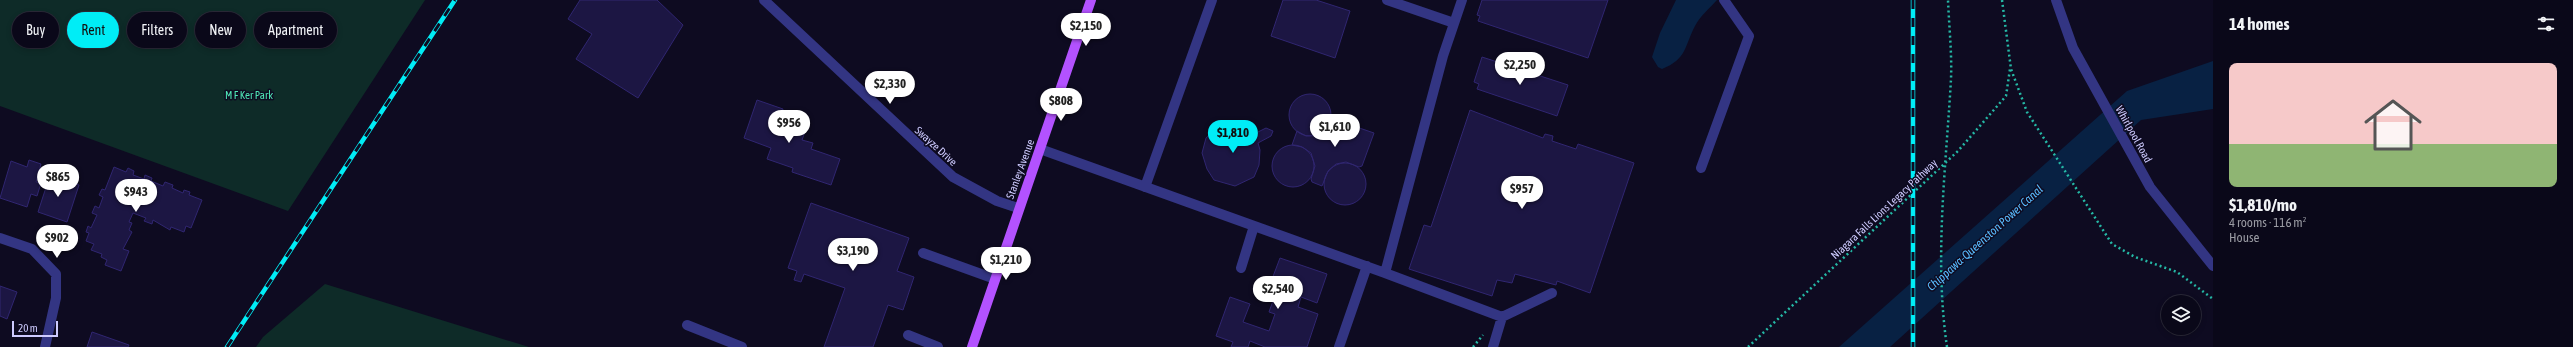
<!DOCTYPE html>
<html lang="en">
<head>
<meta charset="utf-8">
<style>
  body { margin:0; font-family:"Asap Condensed",sans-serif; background:#181626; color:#f1f3f6; height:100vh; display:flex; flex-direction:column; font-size:15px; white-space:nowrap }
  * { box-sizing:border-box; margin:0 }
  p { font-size:13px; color:#999aa2 }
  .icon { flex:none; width:22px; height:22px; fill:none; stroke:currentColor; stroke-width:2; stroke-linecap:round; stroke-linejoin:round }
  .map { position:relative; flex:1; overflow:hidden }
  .details { display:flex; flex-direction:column; background:#0a0819; width:360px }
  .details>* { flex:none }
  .banner { position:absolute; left:12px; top:12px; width:380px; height:36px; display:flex; gap:8px }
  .tools { position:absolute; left:2161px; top:295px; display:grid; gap:8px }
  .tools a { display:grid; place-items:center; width:40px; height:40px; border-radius:50%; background:#0a0819; box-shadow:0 2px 6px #0003,0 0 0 1px #2a2938; font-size:20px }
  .scale { position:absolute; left:12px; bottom:10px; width:46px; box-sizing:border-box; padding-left:4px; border:2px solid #cecbff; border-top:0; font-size:11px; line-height:14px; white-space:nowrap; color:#cecbff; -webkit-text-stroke:3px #0e0b21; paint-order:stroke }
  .price { position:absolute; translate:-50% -34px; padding:0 9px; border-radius:14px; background:#fff; color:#222; font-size:13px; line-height:26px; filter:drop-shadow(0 1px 2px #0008) }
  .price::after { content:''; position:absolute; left:50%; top:24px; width:12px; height:9px; margin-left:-6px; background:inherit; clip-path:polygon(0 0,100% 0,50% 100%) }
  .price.current { background:#00edf6; color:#111 }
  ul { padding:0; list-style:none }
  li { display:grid; align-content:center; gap:8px; height:212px; padding:0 16px }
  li+li { border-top:1px solid #2a2938 }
  li span { display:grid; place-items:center; height:124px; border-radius:8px; color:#555 }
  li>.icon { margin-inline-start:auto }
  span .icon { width:72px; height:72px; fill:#fffc; stroke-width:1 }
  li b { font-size:17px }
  h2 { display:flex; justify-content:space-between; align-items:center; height:48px; padding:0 16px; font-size:17px }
  .tag { padding:0 14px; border-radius:18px; background:#0a0819; box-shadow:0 2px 6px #0003,0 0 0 1px #2a2938; font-size:14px; line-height:36px }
  .tag.current { background:#00edf6; color:#111 }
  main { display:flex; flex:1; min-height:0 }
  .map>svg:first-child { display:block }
  .green { fill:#0e2b28 }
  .water { fill:#082143 }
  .building { fill:#1c1643; stroke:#302671 }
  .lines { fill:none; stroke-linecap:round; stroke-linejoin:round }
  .path { stroke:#25b9a6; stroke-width:2.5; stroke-dasharray:2 3; stroke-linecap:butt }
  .minor { stroke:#333583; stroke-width:10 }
  .major { stroke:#b352ff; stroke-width:10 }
  .rail-casing { stroke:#00edf6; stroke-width:4.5 }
  .rail { stroke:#0e0b21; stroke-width:3; stroke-dasharray:9; stroke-linecap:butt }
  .labels { text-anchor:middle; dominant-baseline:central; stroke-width:3; stroke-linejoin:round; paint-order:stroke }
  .park-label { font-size:11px; fill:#4fe7b7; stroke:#0e0b21 }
  .street-label { font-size:11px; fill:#cecbff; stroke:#0e0b21 }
  .water-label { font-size:12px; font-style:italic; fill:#59bdff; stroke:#0e0b21 }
</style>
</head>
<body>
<main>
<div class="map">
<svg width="2213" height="347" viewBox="0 0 2213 347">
  <rect width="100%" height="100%" fill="#0e0b21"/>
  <path class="green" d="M0,0H425L288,211L0,106Z
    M325,284L529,347H256L263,337Z"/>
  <path class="water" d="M1676,0H1717C1709,9 1700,16 1695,26C1684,47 1687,59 1662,69L1658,67L1652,57L1660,33Z
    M2213,61V109L2141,120L1890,347H1839L2127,91Z"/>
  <path class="building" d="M580,0H657L683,25L638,98L576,59L592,34L568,19Z
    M1283,0H1316L1350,11L1335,58L1271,36Z
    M1482,0H1608L1588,58L1478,21L1480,16L1477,15Z
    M1482,57L1568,85L1557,116L1477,89L1479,84L1474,82Z
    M1289 115a21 21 0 1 1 42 0a21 21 0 1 1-42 0Z
    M757,100L783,109L780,120L806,129L802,140L813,143L811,149L840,159L831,185L792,172L793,168L767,159L771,148L744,138Z
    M1470,110L1543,138L1545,134L1553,136L1552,141L1576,149L1578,144L1634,163L1590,293L1557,281L1556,285L1515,274L1512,283L1497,280L1492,296L1409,269L1424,225L1431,227Z
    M1333,119L1374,133L1362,166L1359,167L1346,162L1336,164L1328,171L1322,186L1312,182L1311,179L1315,166L1311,153L1302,147L1292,145L1297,131L1306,136L1317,135L1326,129Z
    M1237,125L1254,134L1266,128L1273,131L1271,136L1258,143L1260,150L1259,165L1254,177L1235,186L1214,180L1207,169L1202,153L1206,138L1217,126Z
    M1272 166a21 21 0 1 1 42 0a21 21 0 1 1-42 0Z
    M29,160L41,164L36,182L41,183L37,196L31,194L27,207L0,198L11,161L27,167Z
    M1324 184a21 21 0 1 1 42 0a21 21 0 1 1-42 0Z
    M114,167L126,172L128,168L134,171L133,175L144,179L145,175L152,178L151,181L163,186L165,182L173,185L172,188L183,193L184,190L190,192L189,195L202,200L191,228L186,226L184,232L171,227L170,230L153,220L152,224L144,221L146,218L133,213L129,222L132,223L129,230L132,232L123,249L129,251L121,271L105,265L107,260L101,257L102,254L91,250L94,244L86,241L89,233L86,232L88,226L91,228L97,215L92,213L95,206L99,208L103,197L99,195L102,189L105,190Z
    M50,175L79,185L67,222L38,212Z
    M811,203L909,238L897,271L914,277L903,310L888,305L873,347H824L845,288L804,274L801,282L794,280L797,271L788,268Z
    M1280,258L1327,274L1317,303L1301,297L1298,307L1318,314L1307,347H1265L1250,341L1248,347H1231L1233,342L1216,336L1230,297L1250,304L1243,322L1269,331L1275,314L1269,312L1274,298L1266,295Z
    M0,286L17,292L7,319L0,316Z
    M92,332L129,345L128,347H87Z"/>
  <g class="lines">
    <path class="path" d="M2002,0L2011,69L2027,112L2112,244L2135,257L2177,272L2213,299
      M1473,347L1483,335
      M1748,347L1958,151L2006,96L2010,69
      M1947,347C1934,258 1946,168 1951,79C1952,53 1949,26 1948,0"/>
    <path class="minor" d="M764,0L953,177L997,201L1018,208
      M1387,0L1454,23
      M2056,0L2073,48L2150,187L2213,266
      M1040,149L1385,273L1443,56L1462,0
      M1701,168L1749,36L1724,0
      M1145,187L1212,0
      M0,238L32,249L56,274V298L45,347
      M923,253L995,279
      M1241,268L1254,226
      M1385,273L1502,317L1552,293
      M687,325L742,347
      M908,335L938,347
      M1339,347L1367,266
      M1493,347L1502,317"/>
    <path class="major" d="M972,347L1091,0"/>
    <g class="rail-casing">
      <path id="rail" d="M1913,0V347
        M227,347L455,0"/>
    </g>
    <use href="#rail" class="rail"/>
  </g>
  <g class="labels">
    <g class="park-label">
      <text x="249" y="95">M F Ker Park</text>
    </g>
    <g class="street-label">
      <text transform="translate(2134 134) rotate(61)">Whirlpool Road</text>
      <text transform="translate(936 146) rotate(42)">Swayze Drive</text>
      <text transform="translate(1020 169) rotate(-70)">Stanley Avenue</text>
      <text transform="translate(1884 209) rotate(-43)">Niagara Falls Lions Legacy Pathway</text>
    </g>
    <g class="water-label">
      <text transform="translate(1985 238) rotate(-42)">Chippawa-Queenston Power Canal</text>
    </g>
  </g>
</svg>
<div class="tools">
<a><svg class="icon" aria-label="layers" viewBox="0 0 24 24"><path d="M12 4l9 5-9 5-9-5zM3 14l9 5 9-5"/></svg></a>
</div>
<div class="scale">20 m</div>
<b class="price" style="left:1086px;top:47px">$2,150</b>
<b class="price" style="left:1520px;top:86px">$2,250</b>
<b class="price" style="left:890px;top:105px">$2,330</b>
<b class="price" style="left:1061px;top:122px">$808</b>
<b class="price" style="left:789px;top:144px">$956</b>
<b class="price" style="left:1335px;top:148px">$1,610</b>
<b class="price current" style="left:1233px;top:154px">$1,810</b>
<b class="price" style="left:58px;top:198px">$865</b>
<b class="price" style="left:1522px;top:210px">$957</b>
<b class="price" style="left:136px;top:213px">$943</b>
<b class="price" style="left:57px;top:259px">$902</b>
<b class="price" style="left:853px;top:272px">$3,190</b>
<b class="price" style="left:1006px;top:281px">$1,210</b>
<b class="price" style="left:1278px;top:310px">$2,540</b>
<div class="banner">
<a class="tag">Buy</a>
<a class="tag current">Rent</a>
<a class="tag">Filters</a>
<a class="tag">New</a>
<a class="tag">Apartment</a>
</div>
</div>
<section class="details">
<h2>14 homes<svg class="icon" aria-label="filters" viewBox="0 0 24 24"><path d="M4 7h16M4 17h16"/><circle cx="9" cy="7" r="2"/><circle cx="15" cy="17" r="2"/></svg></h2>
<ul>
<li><span style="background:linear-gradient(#f6c9c9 65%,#8fb573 0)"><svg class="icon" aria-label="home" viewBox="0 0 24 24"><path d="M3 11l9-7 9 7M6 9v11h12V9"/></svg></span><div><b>$1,810/mo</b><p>4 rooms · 116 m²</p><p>House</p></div></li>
</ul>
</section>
</main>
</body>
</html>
